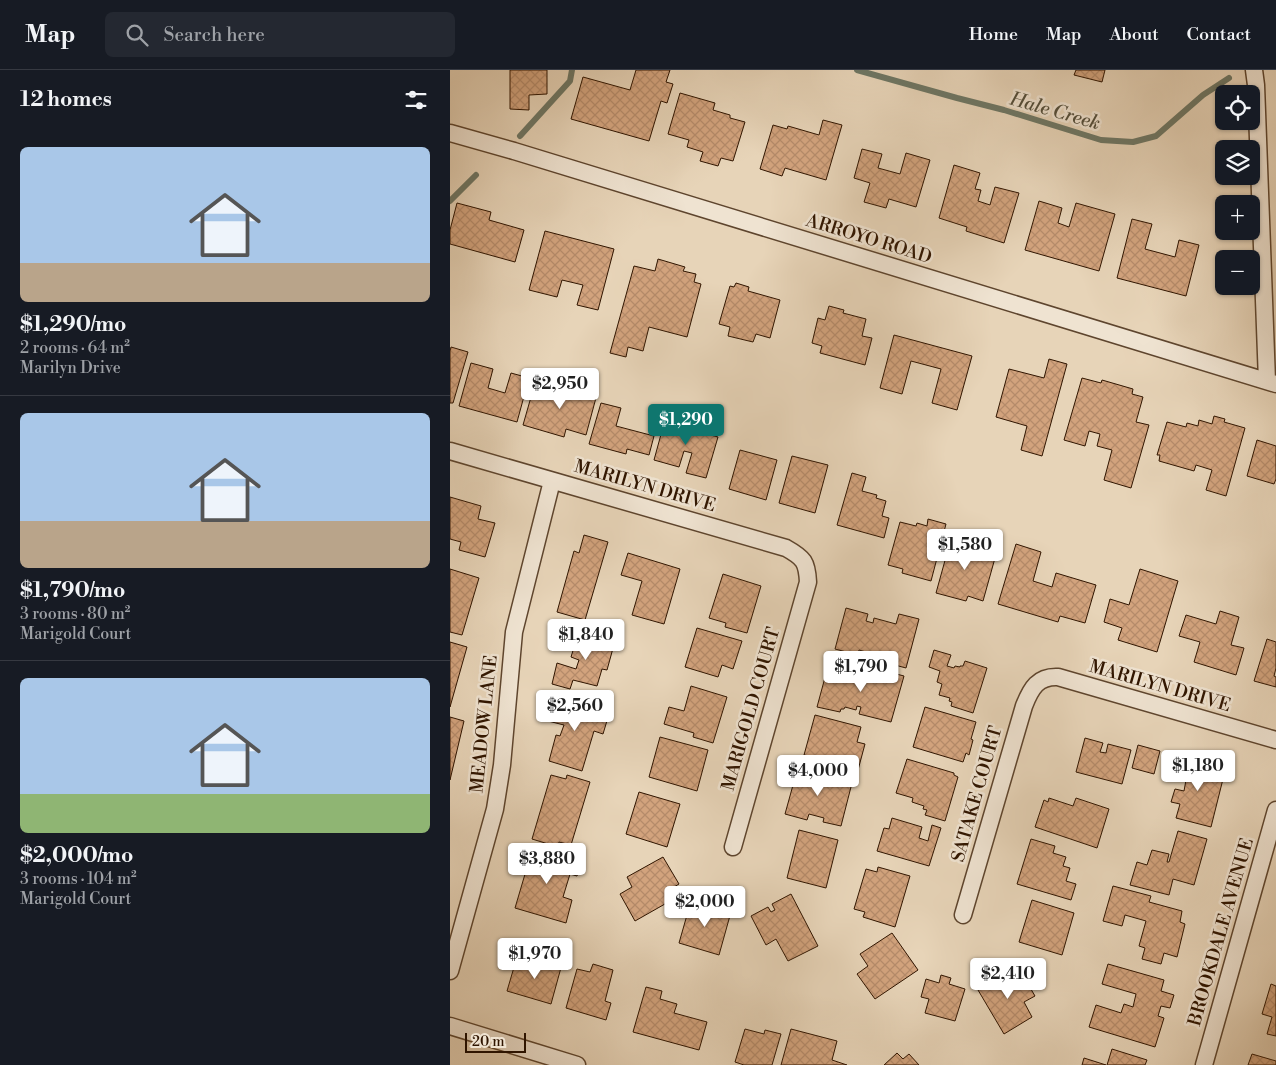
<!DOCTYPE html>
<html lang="en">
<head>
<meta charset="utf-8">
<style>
  body { margin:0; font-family:"Libre Bodoni",serif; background:#242831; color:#f1f3f6; height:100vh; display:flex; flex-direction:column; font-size:19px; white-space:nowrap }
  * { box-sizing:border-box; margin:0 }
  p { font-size:16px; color:#9ea1a6 }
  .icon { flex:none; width:28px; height:28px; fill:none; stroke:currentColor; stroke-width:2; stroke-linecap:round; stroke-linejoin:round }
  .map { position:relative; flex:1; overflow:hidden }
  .sheet { display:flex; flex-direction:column; background:#171b24; width:450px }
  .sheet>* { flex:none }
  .tools { position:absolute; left:765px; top:15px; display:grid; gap:10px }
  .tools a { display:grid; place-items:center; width:45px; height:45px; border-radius:8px; background:#171b24; box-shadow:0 1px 4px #0004; font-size:25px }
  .scale { position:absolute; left:15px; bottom:12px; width:61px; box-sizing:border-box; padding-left:5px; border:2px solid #301500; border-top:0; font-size:14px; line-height:18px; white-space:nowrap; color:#301500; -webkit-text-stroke:4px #efe3d1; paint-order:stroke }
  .price { position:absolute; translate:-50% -42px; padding:0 11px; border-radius:5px; background:#fff; color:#222; font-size:16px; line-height:32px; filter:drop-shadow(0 1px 2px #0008) }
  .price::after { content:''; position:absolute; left:50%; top:30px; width:15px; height:11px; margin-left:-8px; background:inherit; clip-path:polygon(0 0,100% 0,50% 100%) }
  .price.on { background:#0f766e; color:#fff }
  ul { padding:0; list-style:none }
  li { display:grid; align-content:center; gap:10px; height:265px; padding:0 20px }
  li+li { border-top:1px solid #363941 }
  li span { display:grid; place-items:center; height:155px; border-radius:8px; color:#555 }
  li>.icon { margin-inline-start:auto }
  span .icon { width:90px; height:90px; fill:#fffc; stroke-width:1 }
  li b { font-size:21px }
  h2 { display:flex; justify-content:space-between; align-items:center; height:60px; padding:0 20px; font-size:21px }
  header { display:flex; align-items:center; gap:30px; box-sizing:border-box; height:70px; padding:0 25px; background:#171b24; border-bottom:1px solid #363941 }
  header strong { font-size:24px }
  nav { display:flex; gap:28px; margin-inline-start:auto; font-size:18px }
  .search { width:350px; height:45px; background:#242831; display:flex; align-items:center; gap:12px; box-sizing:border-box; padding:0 18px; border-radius:8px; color:#9ea1a6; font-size:19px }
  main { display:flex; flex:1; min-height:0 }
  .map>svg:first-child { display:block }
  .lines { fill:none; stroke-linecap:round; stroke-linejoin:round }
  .stream { stroke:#6e7765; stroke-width:6 }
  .building { fill:url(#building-cross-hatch); stroke:#301500 }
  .minor-casing { stroke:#5e452e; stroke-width:19 }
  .minor { stroke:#efe3d1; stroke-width:16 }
  .labels { text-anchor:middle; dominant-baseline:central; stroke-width:5; stroke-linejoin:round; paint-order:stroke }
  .street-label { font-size:18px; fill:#301500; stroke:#efe3d1 }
  .water-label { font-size:19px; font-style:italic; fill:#544e3b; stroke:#efe3d1 }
</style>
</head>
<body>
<header>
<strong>Map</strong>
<div class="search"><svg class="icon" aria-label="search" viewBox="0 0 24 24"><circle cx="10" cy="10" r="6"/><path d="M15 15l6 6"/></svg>Search here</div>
<nav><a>Home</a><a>Map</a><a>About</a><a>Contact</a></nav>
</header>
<main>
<section class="sheet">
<h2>12 homes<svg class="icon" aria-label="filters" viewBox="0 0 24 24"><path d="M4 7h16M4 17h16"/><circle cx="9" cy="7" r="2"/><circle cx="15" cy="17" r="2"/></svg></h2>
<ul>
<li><span style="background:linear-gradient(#a9c7e8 75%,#b9a48a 0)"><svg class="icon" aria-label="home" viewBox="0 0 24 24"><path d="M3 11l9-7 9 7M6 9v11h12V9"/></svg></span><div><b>$1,290/mo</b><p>2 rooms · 64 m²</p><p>Marilyn Drive</p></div></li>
<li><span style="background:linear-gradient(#a9c7e8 70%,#b9a48a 0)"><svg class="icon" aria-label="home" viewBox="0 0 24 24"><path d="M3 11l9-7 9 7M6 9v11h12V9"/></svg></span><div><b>$1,790/mo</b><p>3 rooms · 80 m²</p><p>Marigold Court</p></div></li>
<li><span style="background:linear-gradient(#a9c7e8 75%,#8fb573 0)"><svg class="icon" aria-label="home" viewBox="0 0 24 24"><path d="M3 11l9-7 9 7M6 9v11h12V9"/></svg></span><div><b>$2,000/mo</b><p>3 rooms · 104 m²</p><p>Marigold Court</p></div></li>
</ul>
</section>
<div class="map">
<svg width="826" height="995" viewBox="0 0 826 995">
  <defs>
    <pattern id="building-cross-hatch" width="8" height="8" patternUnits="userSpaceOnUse" patternTransform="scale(1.25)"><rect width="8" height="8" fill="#d2a37d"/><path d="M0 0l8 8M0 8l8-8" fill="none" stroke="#b58b6a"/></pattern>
  </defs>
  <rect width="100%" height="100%" fill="#e7d4b8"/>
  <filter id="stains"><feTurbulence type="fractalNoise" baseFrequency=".004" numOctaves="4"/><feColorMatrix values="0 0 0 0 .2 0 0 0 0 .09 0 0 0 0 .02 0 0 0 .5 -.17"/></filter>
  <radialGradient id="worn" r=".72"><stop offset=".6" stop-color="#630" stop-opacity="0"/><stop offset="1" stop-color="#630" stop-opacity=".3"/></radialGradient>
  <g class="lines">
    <path class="stream" d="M407,0L507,28L554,40L651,70L683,72L706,66L753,25L779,8
      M70,66L120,11L122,0
      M0,131L26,105"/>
  </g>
  <path class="building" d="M60,0H97V24L79,25V40L60,39Z
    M186,0H220L216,12L223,14L217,33L211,31L199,71L121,49L133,7L180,20Z
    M626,0H655L652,12L624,5Z
    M230,23L265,33L263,40L280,45V48L295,52L283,91L271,88L268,96L250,91L253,82L237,77L239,70L218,64Z
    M373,50L392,55L376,110L335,98L332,106L310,99L323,55L337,59L338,56L369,65Z
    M412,79L432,84L428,98L450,104L456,83L480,90L466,137L439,129L436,138L414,132L420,113L404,108Z
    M504,95L530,103L525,119L531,120L528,131L540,135L545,117L569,123L554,173L516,161L517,157L489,148Z
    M589,131L612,138L608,153L619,157L626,133L665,144L649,201L575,180Z
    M7,133L41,142L39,150L74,160L65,192L0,174V160Z
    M682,149L702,154L695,179L725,187L729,170L749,175L736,226L667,208Z
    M95,161L164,179L148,240L127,235L133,215L112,210L107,227L79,220Z
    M208,189L235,197L233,201L246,204L244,212L251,214L237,267L199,257L193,281L178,277L176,287L160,283L184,196L205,201Z
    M286,213L299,217L298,221L330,230L320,268L306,264L303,272L278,266L280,257L269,254L280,216L284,217Z
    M379,236L394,240L393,243L416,249L412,266L422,268L415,295L370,283L372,276L362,273L368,248L375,250Z
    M444,265L522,286L507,340L482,333L491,299L461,291L452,324L430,318Z
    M1,277L18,282L3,333H0V281Z
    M599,289L617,294L592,386L571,380L577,356L546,347L559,299L594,308Z
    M21,293L43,299L38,318L55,323L61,303L79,308L67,352L9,336Z
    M632,308L651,313L652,310L683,319L682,324L693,327L686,352L699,355L681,418L654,410L662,380L647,376L650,364L639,361L635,376L614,370Z
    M85,313L108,320L109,316L125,321L126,318L147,324L136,365L116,359L114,367L73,355Z
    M151,333L171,338L166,356L204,366L199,385L177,379L176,384L139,374Z
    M216,346L245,354L243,360L268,367L256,408L236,403L242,383L234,381L229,397L204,390Z
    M764,346L775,349L774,352L795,358L776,426L756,420L762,400L746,395L744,401L709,391L710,385H707L717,352L736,357L737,353L748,356L749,350L762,354Z
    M807,370L826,376V409L824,414L797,406Z
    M290,380L327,390L316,430L279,419Z
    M342,386L378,395L365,443L329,433Z
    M402,403L416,407L412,421L427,425L426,428L436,431L432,446L439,448L434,468L387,455Z
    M0,427L31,436L28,449L45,453L35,487L9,480L11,472L0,469Z
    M478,449L496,454L481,511L452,503L453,499L438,495L450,452L466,456L467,453L477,456Z
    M134,465L158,472L135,550L107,542L124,481L129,483Z
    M502,465L522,471L520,477L528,480L527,483L545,488L533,531L518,526L516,531L486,523Z
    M566,474L591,482L583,511L602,517L606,503L646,515L635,553L610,546L608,552L548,534Z
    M178,483L230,499L214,554L182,545L192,511L171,505Z
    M0,499L29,508L12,565L0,562Z
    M690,499L728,511L707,582L668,570L672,558L654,552L660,529L679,535Z
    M273,504L311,516L297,563L275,557L276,553L259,548Z
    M396,538L418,544L416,551L423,553L424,548L446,554L449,544L469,549L456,598L415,587L416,582L409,580L408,585L385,579Z
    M770,541L789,547L781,575L794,578L786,605L744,592L750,572L729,566L736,545L766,554Z
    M247,558L292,571L283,599L272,595L268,607L235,597Z
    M129,561L165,571L157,600L152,599L147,616L123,610L120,619L102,614L107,593L126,599L129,590L121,587Z
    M817,569L826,572V598L824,606L826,607V617L804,611Z
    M0,572L17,577L0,637Z
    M484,580L501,585L497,596L504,598L505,596L510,597V596H513L515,591L537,598L523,643L501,636L502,632L499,631L500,628L489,625L492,614L487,612L490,601L479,597Z
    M380,589L386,591L384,601L395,604L396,602L408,605L407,609L412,610L414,599L434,605L435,601L454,606L441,652L409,644L411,637L407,636L406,640L395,637L394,639H391L390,642L367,637Z
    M241,616L277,627L263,673L243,667L244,663L214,654L219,637L234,641Z
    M105,628L159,644L153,664L144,661L132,701L99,691L106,665L110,666L114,655L98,651Z
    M475,637L526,652L521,669L523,670L519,685L516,683L513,692L463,677Z
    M365,645L411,657L407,672L415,674L408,700L382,693L383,690L375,687L374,690L354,685Z
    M0,647L14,651L0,710Z
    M210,667L258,680L247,721L199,707Z
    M635,668L653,673L650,682L656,683L658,674L681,680L672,714L626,702Z
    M688,675L710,681L704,704L682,698Z
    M457,689L504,703V705L508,707L495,751L475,745L477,740L473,739L474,736L462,732L463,728L446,723Z
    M728,689L775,701L761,757L726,748L730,734L721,732L725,719L734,721L736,710L724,707Z
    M348,697L370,702L368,710L379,713L381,707L402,713L391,756L373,752L374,748L359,744L357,750L335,744Z
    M101,705L116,709L117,705L140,712L121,775L109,772L108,777L82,769Z
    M189,722L230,734L217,777L176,764Z
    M599,728L623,736L626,728L659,739L647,778L585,757L594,730L598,732Z
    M442,748L472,757L469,768L478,771L482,755L491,758L479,796L427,781L434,758L439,759Z
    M349,760L388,770L376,818L337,808Z
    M728,761L757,769L744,815L723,809L719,825L680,815L687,792L697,795L702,780L719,784L717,792H719Z
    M581,769L605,776L603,783L616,787L613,796L620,798L616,811L626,814L621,830L567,814Z
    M83,777L132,792L127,806L120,804L113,827L122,830L116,853L65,838Z
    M213,787L229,814L224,817L229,826L185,851L170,824L182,817L177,807Z
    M428,797L460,806L445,857L413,847L415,842L404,839L416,799L427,802Z
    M663,816L701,826L699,832L732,841L730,852L735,854L727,887L714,883L711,894L692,889L695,878L689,876L696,851L675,845L672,856L653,851Z
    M341,824L368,876L338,891L326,869L316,875L301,846L318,837L321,842L325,840L322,834Z
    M582,830L624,843L612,885L569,872Z
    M241,831L281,842L269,885L229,873Z
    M442,863L468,900L425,929L407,904L418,896L410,884Z
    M67,887L95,895L97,889L112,894L101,934L57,921Z
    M143,894L163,900L155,931L161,933L156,950L116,938L127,899L140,902Z
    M658,894L714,910L711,921L724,925L720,938L711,936L708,946L714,948L705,977L639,957L646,935L671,943L674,934L683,937L686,924L652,914Z
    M568,897L585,926L574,932L582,947L554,964L528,920Z
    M491,905L501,908L499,914L515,919L505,951L475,943L479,929L471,927L476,909L489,913Z
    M821,914L826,916V966L817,964L822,947L812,944Z
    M196,917L212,921L210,929L227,934L224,943L257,952L249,980L183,962Z
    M295,959L314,964L315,960L331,964L322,995H294L285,992Z
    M341,959L387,971L382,990L397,995H331Z
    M662,979L697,990L695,995H657Z
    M447,983L453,989L459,984L469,995H434Z
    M802,984L826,991V995H798Z
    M634,988L656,995H632Z"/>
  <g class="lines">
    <g class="minor-casing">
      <path id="minor" d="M804,0L806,15L817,311
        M0,63L64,81L826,314
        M0,381L336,478C354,488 357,492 358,512L283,777
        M513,845L574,636C581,618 588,606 608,607L826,670
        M0,901L45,739L52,695L64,562L102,411
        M0,956L127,995
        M754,995L826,740"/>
    </g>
    <use href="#minor" class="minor"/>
  </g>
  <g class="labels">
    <g class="street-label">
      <text transform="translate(419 169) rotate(17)">ARROYO ROAD</text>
      <text transform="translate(195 416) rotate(16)">MARILYN DRIVE</text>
      <text transform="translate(710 616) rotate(16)">MARILYN DRIVE</text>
      <text transform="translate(301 639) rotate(-74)">MARIGOLD COURT</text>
      <text transform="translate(34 654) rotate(-84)">MEADOW LANE</text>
      <text transform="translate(527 724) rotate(-74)">SATAKE COURT</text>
      <text transform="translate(771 862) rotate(-74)">BROOKDALE AVENUE</text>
    </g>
    <g class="water-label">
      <text transform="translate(605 41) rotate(16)">Hale Creek</text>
    </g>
  </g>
  <rect width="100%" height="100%" filter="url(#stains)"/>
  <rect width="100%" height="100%" fill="url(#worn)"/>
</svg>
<div class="tools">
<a><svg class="icon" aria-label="locate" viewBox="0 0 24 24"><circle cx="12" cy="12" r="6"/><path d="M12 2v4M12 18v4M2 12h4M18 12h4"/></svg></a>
<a><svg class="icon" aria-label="layers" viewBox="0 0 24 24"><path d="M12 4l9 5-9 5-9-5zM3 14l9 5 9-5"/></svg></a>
<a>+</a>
<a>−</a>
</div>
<div class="scale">20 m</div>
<b class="price" style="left:110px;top:340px">$2,950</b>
<b class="price on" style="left:236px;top:376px">$1,290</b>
<b class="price" style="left:515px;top:501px">$1,580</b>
<b class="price" style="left:136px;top:591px">$1,840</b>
<b class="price" style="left:411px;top:623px">$1,790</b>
<b class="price" style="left:125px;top:662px">$2,560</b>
<b class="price" style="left:748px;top:722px">$1,180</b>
<b class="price" style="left:368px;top:727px">$4,000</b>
<b class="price" style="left:97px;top:815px">$3,880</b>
<b class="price" style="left:255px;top:858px">$2,000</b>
<b class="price" style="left:85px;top:910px">$1,970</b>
<b class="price" style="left:558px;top:930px">$2,410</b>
</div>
</main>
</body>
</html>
